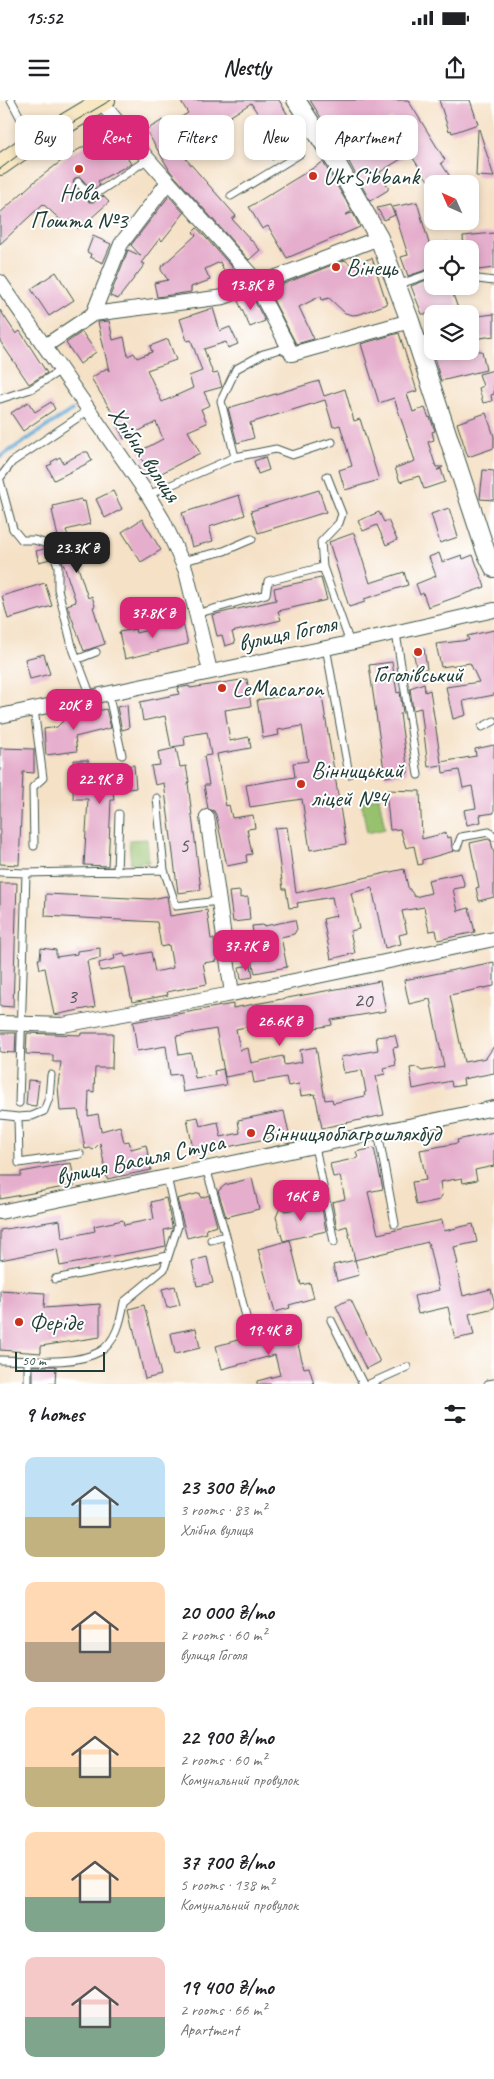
<!DOCTYPE html>
<html lang="en">
<head>
<meta charset="utf-8">
<style>
  body { margin:0; font-family:Caveat,sans-serif; background:#f2f2f2; color:#202124; height:100vh; display:flex; flex-direction:column; font-size:19px; white-space:nowrap }
  * { box-sizing:border-box; margin:0 }
  p { font-size:16px; color:#757577 }
  .icon { flex:none; width:28px; height:28px; fill:none; stroke:currentColor; stroke-width:2; stroke-linecap:round; stroke-linejoin:round }
  .map { position:relative; height:1284px; overflow:hidden }
  .drawer { display:flex; flex-direction:column; background:#fff; flex:1 }
  .drawer>* { flex:none }
  .guide { position:absolute; left:15px; top:15px; width:465px; height:45px; display:flex; gap:10px }
  .needle { width:32px; rotate:315deg }
  .buttons { position:absolute; left:424px; top:75px; display:grid; gap:10px }
  .buttons a { display:grid; place-items:center; width:55px; height:55px; border-radius:10px; background:#fff; box-shadow:0 2px 8px #0003; font-size:25px }
  .scale { position:absolute; left:15px; bottom:12px; width:90px; box-sizing:border-box; padding-left:5px; border:2px solid #1f3d34; border-top:0; font-size:14px; line-height:18px; white-space:nowrap; color:#1f3d34; -webkit-text-stroke:4px #fff; paint-order:stroke }
  .price { position:absolute; translate:-50% -42px; padding:0 11px; border-radius:10px; background:#db2777; color:#fff; font-size:16px; line-height:32px; filter:drop-shadow(0 1px 2px #0008) }
  .price::after { content:''; position:absolute; left:50%; top:30px; width:15px; height:11px; margin-left:-8px; background:inherit; clip-path:polygon(0 0,100% 0,50% 100%) }
  .price.current { background:#222; color:#fff }
  ul { padding:0; list-style:none }
  li { display:flex; align-items:center; gap:15px; height:125px; padding:0 25px }
  li span { display:grid; place-items:center; flex:none; width:140px; height:100px; border-radius:10px; color:#555 }
  li>.icon { margin-inline-start:auto }
  span .icon { width:60px; height:60px; fill:#fffc; stroke-width:1 }
  li b { font-size:21px }
  h2 { display:flex; justify-content:space-between; align-items:center; height:60px; padding:0 25px; font-size:21px }
  .tag { padding:0 18px; border-radius:10px; background:#fff; box-shadow:0 2px 8px #0003; font-size:18px; line-height:45px }
  .tag.current { background:#db2777; color:#fff }
  .status { display:flex; justify-content:space-between; align-items:center; height:35px; padding:0 25px; background:#fff; direction:ltr }
  .status svg { height:14px; fill:currentColor }
  header { display:flex; justify-content:space-between; align-items:center; height:65px; padding:0 25px; background:#fff; font-size:22px; font-weight:600 }
  .map>svg:first-child { display:block }
  .green { fill:#97c16d; stroke:#5b7f50 }
  .lines { fill:none; stroke-linecap:round; stroke-linejoin:round }
  .stream { stroke:#58a2d0; stroke-width:4 }
  .building { fill:#e5aecc }
  .service-casing { stroke:#3f564a; stroke-width:9 }
  .minor-casing { stroke:#3f564a; stroke-width:16 }
  .tertiary-casing { stroke:#3f564a; stroke-width:20 }
  .secondary-casing { stroke:#3f564a; stroke-width:22 }
  .service { stroke:#fff; stroke-width:7 }
  .minor { stroke:#fff; stroke-width:14 }
  .tertiary { stroke:#fff; stroke-width:18 }
  .secondary { stroke:#f7e8c3; stroke-width:20 }
  .tram { stroke:#1f3d34; stroke-width:1 }
  .poi-dot { fill:#c8321e; stroke:#fff; stroke-width:2 }
  .labels { text-anchor:middle; dominant-baseline:central; stroke-width:4; stroke-linejoin:round; paint-order:stroke }
  .number-label { font-size:21px; fill:#50595a }
  .poi-label { font-size:24px; fill:#1f3d34; stroke:#fff; text-anchor:start }
  .street-label { font-size:24px; fill:#1f3d34; stroke:#fff }
</style>
</head>
<body>
<div class="status"><b>15:52</b><svg viewBox="0 0 49 12"><path d="M0 12V9h3v3zM5 12V6h3v6zM10 12V3h3v9zM15 12V0h3v12zM26 1h20v11H26zM47 4h2v5h-2z"/></svg></div>
<header><svg class="icon" aria-label="menu" viewBox="0 0 24 24"><path d="M4 6h16M4 12h16M4 18h16"/></svg>Nestly<svg class="icon" aria-label="share" viewBox="0 0 24 24"><path d="M12 15V3M7 8l5-5 5 5M5 13v7h14v-7"/></svg></header>
<div class="map">
<svg width="494" height="1284" viewBox="0 0 494 1284">
  <rect width="100%" height="100%" fill="#fff"/>
  <filter id="ink" filterUnits="userSpaceOnUse"><feTurbulence type="fractalNoise" baseFrequency=".02" numOctaves="2"/><feDisplacementMap in="SourceGraphic" scale="10" xChannelSelector="R" yChannelSelector="G"/><feConvolveMatrix kernelMatrix="1 2 1 2 8 2 1 2 1" color-interpolation-filters="sRGB"/></filter>
  <filter id="wash" filterUnits="userSpaceOnUse"><feTurbulence type="fractalNoise" baseFrequency=".0096" numOctaves="4" result="noise"/><feDisplacementMap in="SourceGraphic" scale="20" xChannelSelector="R" yChannelSelector="G"/><feGaussianBlur stdDeviation="1.12" result="paint"/><feColorMatrix in="noise" values="0 0 0 0 0 0 0 0 0 0 0 0 0 0 0 0 0 1.4 0 .05"/><feComposite in="paint" operator="in"/></filter>
  <g filter="url(#wash)">
    <rect width="100%" height="100%" fill="#f5e1c6"/>
    <path class="green" d="M379,697L385,729L367,733L361,700Z
      M147,739L149,762L131,764L129,740Z"/>
    <g class="lines">
      <path class="stream" d="M0,357L72,310"/>
    </g>
    <g id="blocks">
      <path class="building" d="M180,0H279L296,29L282,37L290,50L272,60L264,47L261,49L248,27L261,19L251,3L209,30L208,28L178,46L186,59L236,116L232,119L260,150L249,160L170,71L146,30L163,20L166,26L188,13Z
        M310,0H408L445,60L441,63L449,75L437,83L434,78L429,82L404,45L406,56L380,72L388,87V90L370,101L349,62L382,41L388,50L406,40L399,30L401,24L398,21H394L392,18L375,29L377,32L343,53L334,38L338,36L328,19L323,21Z
        M439,0H470L478,24L452,33L451,30L449,31Z
        M478,29H479L494,77L476,76Z
        M111,31L131,64L98,81L100,85L92,90L80,77L75,78L73,83L89,102H94L103,96L109,102L80,128H77L69,120L65,124L43,104L0,144V113L34,82L69,55Z
        M323,62L352,111L345,115L353,113L360,127L287,158L268,126L262,129L249,107Z
        M169,96L184,113L162,141L160,138L141,163L145,164L118,199L110,196L128,150L141,156L131,145Z
        M417,102L430,147L432,146V168L408,176L401,157L408,155L393,107Z
        M390,105L395,115L384,120L377,108Z
        M197,128L244,180L231,185L220,162L205,169L210,180L191,187V192L157,197L154,183L168,180L161,170V167L196,135L193,132Z
        M494,133V168L470,171V149H464L463,136Z
        M93,136L111,144L103,163L90,157L91,154L87,152Z
        M372,158L387,204L360,214L353,215L345,213L329,198L322,200L321,196L299,207L314,239L296,244L268,190L345,160L351,165Z
        M56,172L74,200L49,216L31,189Z
        M432,178V186H450L460,214H422L411,186Z
        M252,196L265,221L250,227L238,201Z
        M213,208L220,231L230,227L238,244L228,248L226,242L204,249L213,274L218,273L222,287L204,292L210,305L201,309L207,323L188,331L200,353L152,378L138,352L163,339L156,322L124,339L115,321L117,320L91,278L107,268L109,271L98,222L109,221L113,240L124,237L128,256L134,253L137,258L152,252L150,246L168,239L176,260L147,270L162,302L193,288L189,276L202,271L191,240L187,241L180,219Z
        M0,210L16,234L20,231L47,273L29,284L0,241Z
        M494,214V236L473,239L470,217Z
        M82,232L96,252L80,264L66,243Z
        M399,233L417,291L407,294L413,312L425,308L429,318L430,317L435,331L432,332L434,340L428,342L436,367H443L437,370L441,369L445,382L424,389L419,376L400,382L395,368L415,361L394,298L379,303L361,244Z
        M444,251H482L486,270L441,281L433,254Z
        M494,270V294L491,295L492,301L483,303L479,288L483,286L479,274Z
        M319,281L324,296L345,289L354,321L360,319L379,380L345,390L339,370L352,366L340,325L333,327L325,300L250,323L254,338L237,343L228,308Z
        M28,302L35,312L51,302L55,309L23,331L11,313Z
        M486,313L494,336V348L468,357L457,323Z
        M84,352H88L92,361L54,380L47,366L52,364L51,362L60,357L63,363Z
        M265,357L269,370L258,374L254,361Z
        M483,370L494,371V400L480,399Z
        M319,390L326,412L258,433L251,411Z
        M113,391L122,409L105,418L96,399Z
        M239,395L245,415L209,427L213,441L192,447L182,413Z
        M81,399L82,402L85,401L90,424L66,430L88,498L92,496L95,506L93,507L105,544L84,551L67,505L76,502L57,445H59L56,438L58,437L52,410H54L53,406Z
        M449,408L458,437L440,443L431,414Z
        M379,412L384,422L388,420L397,440L386,445L377,425L363,431L358,421Z
        M142,419L161,450L141,462L122,432Z
        M354,433L370,483L404,472L408,485L364,499L365,502L349,507L329,442Z
        M44,449H47L50,459L39,462L36,451Z
        M439,453L442,462L462,455L463,459L473,455L485,487L428,507L423,493L420,495L416,484L436,476L429,457Z
        M321,478L327,500L278,511L281,520L232,532L235,543L225,546L222,535L217,536L212,515L276,500L274,488Z
        M45,483L52,506L8,519L2,496Z
        M182,519L188,544L125,559L119,532L135,529L136,533L168,525L167,522Z
        M494,530V595L463,601L466,615L453,619L446,587L479,582L470,563L441,567L436,544L469,540L467,536Z
        M424,549L427,569L417,570L413,551Z
        M44,554L50,574L30,579L25,559Z
        M392,562L397,593L400,592L403,613L400,614L408,673L385,677L369,565Z
        M247,579L251,606L225,610L230,641L249,637L251,648L217,654L226,706L229,705L232,718L253,715L255,728L247,729L252,754L246,755L247,762L227,766L216,715L214,711L208,709L204,685H209L204,656L211,655L207,632L184,636L185,645L171,647L165,616L143,621L140,602L179,594L178,588L189,586L190,588Z
        M424,583L425,592L430,590L441,662L476,656L475,649L494,645V713L480,715L481,722L467,725L464,710L476,708L472,686L463,688L459,670L443,673L442,665L428,667L421,608L413,610L410,588Z
        M321,590L346,744L310,750L302,699L250,707L246,685L295,677L293,663L308,661L302,626L278,630L279,635L263,638L257,600Z
        M127,605L129,628L122,630L117,607Z
        M106,609L111,628L75,637L77,651L46,655L44,629L57,627L63,621V616L74,614V617Z
        M0,648L34,649V673L23,672L19,765L0,764Z
        M176,648L180,667L186,666L189,682L188,683L201,790L178,793L164,683L155,685L151,666L160,665L158,652Z
        M74,660H88V671L134,665L136,688L113,691L114,700H111L108,766L84,765L88,699H73Z
        M386,690L420,691L422,739L446,733L447,738L451,737L452,748L454,751L422,760V764L418,765L414,746L406,748L400,729L390,730Z
        M287,727L296,793L404,769L408,787L415,797L431,793L428,780L461,773L465,787L453,789L458,811L469,808L475,832L438,840L436,830L429,831L424,807L402,811L407,833L399,835L401,844L385,848L372,788L351,793L359,829L350,831L355,853L331,859L323,819L336,816L332,797L297,803L298,807L289,808L286,789H283L275,728Z
        M488,739L491,741L494,754V797L479,801L476,788L479,787L470,743Z
        M0,783H17L13,907L0,906Z
        M240,791V798L248,797L250,820L233,822L229,792Z
        M46,794L151,799L167,796L170,816L207,810L211,839H214L217,861L203,863L207,884L167,892L168,895L132,902L125,867L100,871L99,863L115,859L114,855L124,853L125,857L151,852L155,872L173,868L169,845L161,847L157,822L45,816Z
        M295,820L297,829L294,834L281,837L287,867L255,873L251,855L256,854L252,826L263,825L264,826Z
        M41,848L56,850V857L77,854V851L100,848V858L87,861L95,907L54,915L45,868L40,869L38,859H40Z
        M494,862V886L450,895L464,962L486,958L494,946V973L463,979L464,985L452,987L451,981L413,989L410,968L416,967L422,971L444,967L430,899L409,904L404,880Z
        M251,865L253,877L241,879L239,867Z
        M380,881L386,911L331,920L332,925L304,930L302,915L236,929L240,950L248,948L251,963L283,956L284,965L302,962L300,950L316,947L325,1000L332,999L333,1003L365,996L364,993L366,992L362,970L344,973L341,957L378,950L376,937L395,935L398,947L393,948L396,965L384,968L385,974L376,976L384,1015L322,1028L315,994L301,996L299,984L288,986L286,977L254,983L252,972L225,977L216,929L176,936L179,955L191,953L195,978L215,975L214,971L223,969L226,985L183,992L180,974L170,975L166,946L137,951L133,922L233,904V908Z
        M0,933H16L15,953L0,952Z
        M27,933L81,935V933H113L112,968H95L94,992L89,991L88,1016L98,1014L101,1031L120,1026L124,1042L129,1041L131,1049L146,1045L151,1070L107,1079L100,1043L93,1050L90,1048L85,1049L78,1010L60,1011L58,985L61,962H53V955L26,954Z
        M28,980L39,981L36,1006L26,1005Z
        M284,1011L289,1034L194,1054L187,1019L198,1017L200,1026L218,1022L221,1037L240,1033L238,1020Z
        M494,1032V1066L475,1070L477,1080L463,1083L462,1078L440,1082L442,1096L440,1098V1100L416,1105L412,1082L426,1080L420,1050L458,1043L457,1040Z
        M374,1048L383,1089L368,1092L378,1134L442,1120L444,1131L473,1124L477,1142L454,1147L458,1164H456L463,1196L491,1189L494,1201V1208L469,1214L474,1235L455,1239L448,1207L418,1214L414,1196L439,1190L428,1142L355,1160L347,1126L337,1129L332,1102L345,1099L340,1076L333,1077L330,1064L358,1058L356,1052Z
        M71,1063L75,1085L0,1099V1076H21V1072Z
        M252,1078L259,1109L226,1117L218,1091L225,1085Z
        M200,1093L201,1098L209,1095L217,1126L206,1129L207,1133L187,1138L177,1099Z
        M166,1098L172,1126V1128L164,1130L166,1146L60,1166L57,1149L0,1160V1130L60,1120L62,1138L95,1131L94,1126L123,1120L124,1125L154,1119L151,1102Z
        M312,1103L322,1108L326,1131L283,1141L276,1117L280,1108L285,1111L306,1107Z
        M290,1140L301,1185L310,1183L314,1198L289,1205L290,1208L275,1212L258,1149Z
        M207,1157L213,1183L197,1186L192,1161Z
        M355,1160L359,1175L337,1181L333,1165Z
        M175,1186L180,1205L167,1208L162,1189Z
        M0,1190L45,1193L44,1208L100,1204V1237L41,1246V1253L0,1250Z
        M348,1200H351L380,1262L366,1269L336,1206Z
        M144,1205L161,1275L145,1279L129,1209Z
        M285,1227L288,1239L296,1237L304,1268L309,1267L314,1284H257V1281L280,1275L275,1255L222,1269L216,1246Z
        M196,1228L200,1248L175,1254L171,1233Z
        M33,1266H56L55,1284H33Z"/>
    </g>
  </g>
  <g filter="url(#ink)">
    <use href="#blocks" fill-opacity="0" stroke="#3f564a" stroke-width="1"/>
    <g class="lines">
      <g class="service-casing">
        <path id="service" d="M11,0L21,19
          M337,63L396,26
          M78,82L91,97L148,59
          M231,96L300,54V39L313,29
          M447,146L448,149
          M470,178L494,181
          M397,185L432,173
          M0,299L31,289L61,270
          M235,357L221,301L236,269L263,254L281,249L289,253
          M327,376L342,414L339,423L321,442L323,467L350,543
          M0,378L12,362L89,310
          M0,381L13,429L22,440H34L51,445L58,466V489L72,546L91,596
          M148,395L235,357L276,349L292,355L332,342
          M182,461L224,451L252,439
          M196,514L266,494L268,481L323,467
          M396,533L418,675
          M326,547L349,674
          M78,559L96,552
          M108,592L122,655
          M34,609L43,678L33,687L34,746
          M482,627L494,621
          M157,698L164,770L176,806L219,801
          M457,747L461,737L489,732L494,737
          M0,772L26,773L164,770
          M117,772L119,714
          M19,1003L26,773
          M0,1015L18,1017L19,1063L80,1054
          M18,1017L32,1016L44,1011L49,998L51,975
          M378,1032L395,1124
          M315,1046L334,1142
          M206,1068L226,1136L211,1140
          M226,1136L249,1229
          M55,1179L168,1156
          M331,1220L363,1284
          M0,1260C29,1260 73,1266 99,1252C116,1243 121,1220 124,1202L164,1169L178,1126L167,1077
          M28,1284V1260
          M369,1284L407,1267
          M488,1284L494,1283"/>
      </g>
      <g class="minor-casing">
        <path id="minor" d="M101,2L148,59L251,175L292,254L410,221
          M0,182L148,395L163,420L186,471L210,571
          M93,214L224,197L379,138
          M45,246L93,214L121,144L168,82
          M0,616L350,543L494,510
          M207,717L232,894
          M0,923L63,925L232,894L494,839
          M0,1112L494,1008"/>
      </g>
      <g class="tertiary-casing">
        <path id="tertiary" d="M296,0L337,64L379,138L410,221L486,452L494,468"/>
      </g>
      <g class="secondary-casing">
        <path id="secondary" d="M0,65L20,51L105,0"/>
      </g>
      <use href="#service" class="service"/>
      <use href="#minor" class="minor"/>
      <use href="#tertiary" class="tertiary"/>
      <use href="#secondary" class="secondary"/>
      <path class="tram" d="M0,69L21,53L111,0"/>
    </g>
  </g>
  <g class="poi-dot">
    <circle cx="79" cy="69" r="5"/>
    <circle cx="313" cy="76" r="5"/>
    <circle cx="336" cy="167" r="5"/>
    <circle cx="418" cy="552" r="5"/>
    <circle cx="222" cy="588" r="5"/>
    <circle cx="301" cy="684" r="5"/>
    <circle cx="251" cy="1033" r="5"/>
    <circle cx="19" cy="1222" r="5"/>
  </g>
  <g class="labels">
    <g class="number-label">
      <text x="184" y="745">5</text>
      <text x="72" y="896">3</text>
      <text x="363" y="900">20</text>
    </g>
    <g class="poi-label">
      <text x="323" y="76">UkrSibbank</text>
      <text x="79" y="92" text-anchor="middle">Нова<tspan x="79" dy="28">Пошта №3</tspan></text>
      <text x="346" y="167">Вінець</text>
      <text x="418" y="574" text-anchor="middle">Гоголівський</text>
      <text x="232" y="588">LeMacaron</text>
      <text x="311" y="670">Вінницький<tspan x="311" dy="28">ліцей №4</tspan></text>
      <text x="261" y="1033">Вінницяоблагрошляхбуд</text>
      <text x="29" y="1222">Феріде</text>
    </g>
    <g class="street-label">
      <text transform="translate(145 354) rotate(56)">Хлібна вулиця</text>
      <text transform="translate(287 533) rotate(-12)">вулиця Гоголя</text>
      <text transform="translate(140 1059) rotate(-12)">вулиця Василя Стуса</text>
    </g>
  </g>
</svg>
<div class="buttons">
<a><svg class="needle" viewBox="-14 -14 28 28"><path d="M0-13l5 13h-10z" fill="#e53935"/><path d="M0 13l5-13h-10z" fill="#757577"/></svg></a>
<a><svg class="icon" aria-label="locate" viewBox="0 0 24 24"><circle cx="12" cy="12" r="6"/><path d="M12 2v4M12 18v4M2 12h4M18 12h4"/></svg></a>
<a><svg class="icon" aria-label="layers" viewBox="0 0 24 24"><path d="M12 4l9 5-9 5-9-5zM3 14l9 5 9-5"/></svg></a>
</div>
<div class="scale">50 m</div>
<b class="price" style="left:251px;top:211px">13.8K ₴</b>
<b class="price current" style="left:77px;top:474px">23.3K ₴</b>
<b class="price" style="left:153px;top:539px">37.8K ₴</b>
<b class="price" style="left:74px;top:631px">20K ₴</b>
<b class="price" style="left:100px;top:705px">22.9K ₴</b>
<b class="price" style="left:246px;top:872px">37.7K ₴</b>
<b class="price" style="left:280px;top:947px">26.6K ₴</b>
<b class="price" style="left:301px;top:1122px">16K ₴</b>
<b class="price" style="left:269px;top:1256px">19.4K ₴</b>
<div class="guide">
<a class="tag">Buy</a>
<a class="tag current">Rent</a>
<a class="tag">Filters</a>
<a class="tag">New</a>
<a class="tag">Apartment</a>
</div>
</div>
<section class="drawer">
<h2>9 homes<svg class="icon" aria-label="filters" viewBox="0 0 24 24"><path d="M4 7h16M4 17h16"/><circle cx="9" cy="7" r="2"/><circle cx="15" cy="17" r="2"/></svg></h2>
<ul>
<li><span style="background:linear-gradient(#bfe0f5 60%,#c2b280 0)"><svg class="icon" aria-label="home" viewBox="0 0 24 24"><path d="M3 11l9-7 9 7M6 9v11h12V9"/></svg></span><div><b>23 300 ₴/mo</b><p>3 rooms · 83 m²</p><p>Хлібна вулиця</p></div></li>
<li><span style="background:linear-gradient(#ffd9b3 60%,#b9a48a 0)"><svg class="icon" aria-label="home" viewBox="0 0 24 24"><path d="M3 11l9-7 9 7M6 9v11h12V9"/></svg></span><div><b>20 000 ₴/mo</b><p>2 rooms · 60 m²</p><p>вулиця Гоголя</p></div></li>
<li><span style="background:linear-gradient(#ffd9b3 60%,#c2b280 0)"><svg class="icon" aria-label="home" viewBox="0 0 24 24"><path d="M3 11l9-7 9 7M6 9v11h12V9"/></svg></span><div><b>22 900 ₴/mo</b><p>2 rooms · 60 m²</p><p>Комунальний провулок</p></div></li>
<li><span style="background:linear-gradient(#ffd9b3 65%,#7fa58c 0)"><svg class="icon" aria-label="home" viewBox="0 0 24 24"><path d="M3 11l9-7 9 7M6 9v11h12V9"/></svg></span><div><b>37 700 ₴/mo</b><p>5 rooms · 138 m²</p><p>Комунальний провулок</p></div></li>
<li><span style="background:linear-gradient(#f6c9c9 60%,#7fa58c 0)"><svg class="icon" aria-label="home" viewBox="0 0 24 24"><path d="M3 11l9-7 9 7M6 9v11h12V9"/></svg></span><div><b>19 400 ₴/mo</b><p>2 rooms · 66 m²</p><p>Apartment</p></div></li>
</ul>
</section>
</body>
</html>
